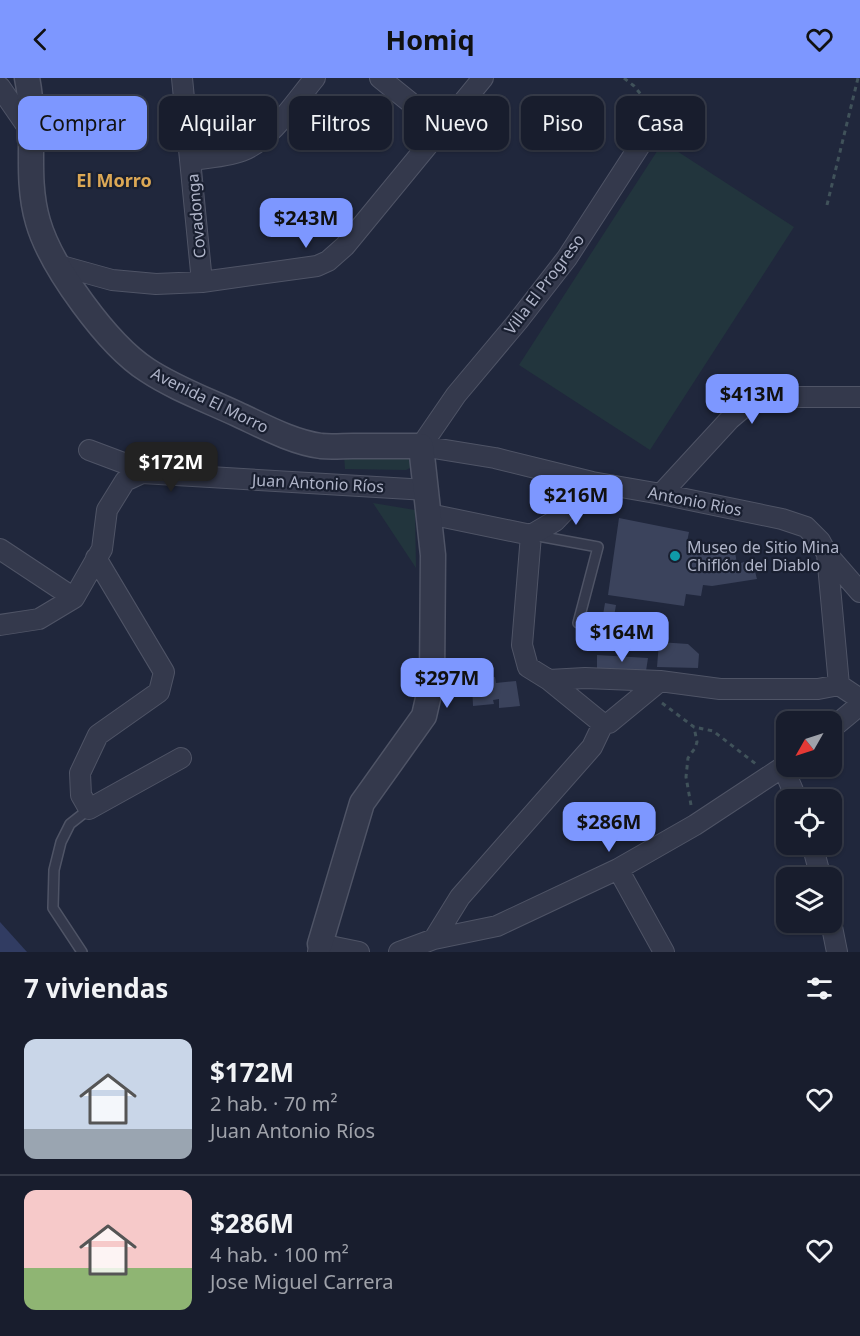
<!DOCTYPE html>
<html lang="es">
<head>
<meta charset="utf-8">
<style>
  body { margin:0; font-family:"Noto Sans",sans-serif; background:#212635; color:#f1f3f6; height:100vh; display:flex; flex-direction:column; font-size:22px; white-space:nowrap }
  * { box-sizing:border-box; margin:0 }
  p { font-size:20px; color:#9fa2aa }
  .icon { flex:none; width:33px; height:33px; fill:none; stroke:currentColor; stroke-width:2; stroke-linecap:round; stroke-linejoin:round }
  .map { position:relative; height:874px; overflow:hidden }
  .drawer { display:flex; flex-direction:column; background:#181d2d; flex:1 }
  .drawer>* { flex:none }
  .banner { position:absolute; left:18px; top:18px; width:825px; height:54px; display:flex; gap:12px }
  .needle { width:39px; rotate:231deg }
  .fabs { position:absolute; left:776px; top:633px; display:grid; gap:12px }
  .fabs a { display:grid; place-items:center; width:66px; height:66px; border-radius:12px; background:#181d2d; box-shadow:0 2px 4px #0004,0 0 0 2px #363b49; font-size:30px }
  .price { position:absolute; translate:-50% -51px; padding:0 14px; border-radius:12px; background:#7d97ff; color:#111; font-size:20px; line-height:39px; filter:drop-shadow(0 2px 3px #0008) }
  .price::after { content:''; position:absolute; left:50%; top:36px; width:18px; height:14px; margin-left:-9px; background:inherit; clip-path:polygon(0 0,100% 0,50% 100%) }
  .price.selected { background:#222; color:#fff }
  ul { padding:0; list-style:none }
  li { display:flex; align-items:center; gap:18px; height:150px; padding:0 24px }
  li+li { border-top:2px solid #363b49 }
  li span { display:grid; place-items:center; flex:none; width:168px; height:120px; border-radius:12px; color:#555 }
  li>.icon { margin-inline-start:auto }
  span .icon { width:72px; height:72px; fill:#fffc; stroke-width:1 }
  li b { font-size:26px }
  h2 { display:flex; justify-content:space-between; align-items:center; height:72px; padding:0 24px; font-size:26px }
  .tag { padding:0 21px; border-radius:12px; background:#181d2d; box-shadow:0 2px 4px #0004,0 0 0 2px #363b49; font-size:21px; line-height:54px }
  .tag.selected { background:#7d97ff; color:#111 }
  header { display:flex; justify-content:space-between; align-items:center; height:78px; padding:0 24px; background:#7d97ff; color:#111; font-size:27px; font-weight:700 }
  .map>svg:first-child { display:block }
  .green { fill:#22353d }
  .water { fill:#313c62 }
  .building { fill:#3b435c }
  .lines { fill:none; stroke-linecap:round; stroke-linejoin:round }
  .service-casing { stroke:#4f5466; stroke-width:12 }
  .minor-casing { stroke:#4f5466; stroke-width:22 }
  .tertiary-casing { stroke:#4f5466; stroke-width:27 }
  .path { stroke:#40525a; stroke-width:3; stroke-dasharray:4.5 4.5; stroke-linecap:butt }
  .service { stroke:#34394c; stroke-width:9 }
  .minor { stroke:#34394c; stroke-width:20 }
  .tertiary { stroke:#34394c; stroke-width:24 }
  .culture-dot { fill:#0f9aa8; stroke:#191f30; stroke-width:2 }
  .labels { text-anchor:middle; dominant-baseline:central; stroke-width:4.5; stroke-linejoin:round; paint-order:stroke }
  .street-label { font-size:16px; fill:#afb4c8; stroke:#191f30 }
  .poi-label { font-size:16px; fill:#afb4c8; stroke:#191f30; text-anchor:start }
  .neighbourhood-label { font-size:18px; font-weight:bold; fill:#dca855; stroke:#191f30 }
</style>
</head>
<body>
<header><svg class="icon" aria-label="back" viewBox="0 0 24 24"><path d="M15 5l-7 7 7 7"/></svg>Homiq<svg class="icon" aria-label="heart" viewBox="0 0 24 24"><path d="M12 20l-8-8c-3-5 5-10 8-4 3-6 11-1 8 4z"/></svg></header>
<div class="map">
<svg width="860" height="874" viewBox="0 0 860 874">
  <rect width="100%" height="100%" fill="#20273c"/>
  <path class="green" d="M663,64L794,149L650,372L519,287Z
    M344,377L409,381L412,389L406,392L345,391Z
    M373,425L415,432L416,490Z"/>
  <path class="water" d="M0,844L27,874H0Z"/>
  <path class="building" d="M619,440L689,454L686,469L735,474L737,486L752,482L757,501L712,508L703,507L701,518L686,516L684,528L608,517Z
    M605,525L616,527L609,568L598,566Z
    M659,564L688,566L699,576L698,590L657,589Z
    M597,577L648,580L646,593L597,590Z
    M495,599L496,605L516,603L520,628L499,630V621L493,622L494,626L473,628L472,606L481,605L480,600Z"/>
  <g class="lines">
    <g class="service-casing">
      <path id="service" d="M533,457L598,469L578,545
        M82,874L53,830L54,792L61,764L70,746L89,731"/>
    </g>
    <g class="minor-casing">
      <path id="minor" d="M182,0L202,204
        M380,0L442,50
        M0,9L31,54
        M659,38L567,180L518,243L456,317L421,368L495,380L592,404L661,416L782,441L806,449L820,463L827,476L839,607
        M190,82C207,80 226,79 242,73C271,62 295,24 315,0
        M58,187L112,202L156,206L202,204L317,188L328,183L345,168L483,0
        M89,372L129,387L136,397
        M661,416L730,341L750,324L773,319H860
        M429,436L531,457L522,567L528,589L549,602L585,600L660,603L720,611H818L839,607L860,621
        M531,457L555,443L592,404
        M0,471L74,520
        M827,476L860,514
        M96,480L164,594L159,614L98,657L80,695L81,717L89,731L181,680
        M0,547L39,541L74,520L102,471L107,432L125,403L142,395L427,412
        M549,602L603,646
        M831,651L860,627
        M783,689L797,722
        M812,766L821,800
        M618,791L664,874
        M831,844L837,874
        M434,861L497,848L618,791L695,747L786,687
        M318,874L320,866L359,874
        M399,874L434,861L460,819L592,669L603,646L609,645L660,603"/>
    </g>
    <g class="tertiary-casing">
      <path id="tertiary" d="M27,0C37,48 24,97 38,144C51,189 108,267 147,292C174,310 207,322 237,336C263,348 292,364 321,368C331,369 343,368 353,368C376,368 398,368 421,368L433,477L432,603L424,638L362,725L320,866"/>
    </g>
    <path class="path" d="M624,0L634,8L647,24
      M827,127L858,0
      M662,625L694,649L713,653L756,686
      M691,727L686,699L688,680L695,670L697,664L694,649"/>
    <use href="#service" class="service"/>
    <use href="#minor" class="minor"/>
    <use href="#tertiary" class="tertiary"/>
  </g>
  <circle class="culture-dot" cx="675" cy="478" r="6"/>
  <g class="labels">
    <g class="street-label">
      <text transform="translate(196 138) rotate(-95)">Covadonga</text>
      <text transform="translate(544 206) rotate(-53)">Villa El Progreso</text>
      <text transform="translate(210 322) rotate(26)">Avenida El Morro</text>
      <text transform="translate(318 405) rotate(3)">Juan Antonio Ríos</text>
      <text transform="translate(695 423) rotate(11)">Antonio Rios</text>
    </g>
    <g class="poi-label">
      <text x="687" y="469">Museo de Sitio Mina<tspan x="687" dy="18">Chiflón del Diablo</tspan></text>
    </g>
    <g class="neighbourhood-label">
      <text x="114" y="102">El Morro</text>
    </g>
  </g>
</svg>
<div class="fabs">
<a><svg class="needle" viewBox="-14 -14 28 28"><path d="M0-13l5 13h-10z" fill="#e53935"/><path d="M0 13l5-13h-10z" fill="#9fa2aa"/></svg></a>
<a><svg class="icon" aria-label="locate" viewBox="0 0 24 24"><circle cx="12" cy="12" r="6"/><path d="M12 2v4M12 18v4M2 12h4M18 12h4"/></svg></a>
<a><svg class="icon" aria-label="layers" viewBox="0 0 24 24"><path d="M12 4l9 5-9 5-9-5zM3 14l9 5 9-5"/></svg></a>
</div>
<b class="price" style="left:306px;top:171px">$243M</b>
<b class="price" style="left:752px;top:347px">$413M</b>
<b class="price selected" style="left:171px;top:415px">$172M</b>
<b class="price" style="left:576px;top:448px">$216M</b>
<b class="price" style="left:622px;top:585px">$164M</b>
<b class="price" style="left:447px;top:631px">$297M</b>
<b class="price" style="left:609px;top:775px">$286M</b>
<div class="banner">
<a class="tag selected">Comprar</a>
<a class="tag">Alquilar</a>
<a class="tag">Filtros</a>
<a class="tag">Nuevo</a>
<a class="tag">Piso</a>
<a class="tag">Casa</a>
</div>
</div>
<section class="drawer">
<h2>7 viviendas<svg class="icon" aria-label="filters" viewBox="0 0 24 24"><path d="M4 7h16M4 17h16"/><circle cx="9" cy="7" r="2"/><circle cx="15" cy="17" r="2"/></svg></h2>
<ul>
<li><span style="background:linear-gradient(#c9d6e8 75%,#9aa5b1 0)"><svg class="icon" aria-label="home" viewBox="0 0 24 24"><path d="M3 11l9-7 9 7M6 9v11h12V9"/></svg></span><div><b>$172M</b><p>2 hab. · 70 m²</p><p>Juan Antonio Ríos</p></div><svg class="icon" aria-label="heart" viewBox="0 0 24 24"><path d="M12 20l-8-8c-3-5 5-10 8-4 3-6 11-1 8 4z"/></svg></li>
<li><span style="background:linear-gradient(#f6c9c9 65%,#8fb573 0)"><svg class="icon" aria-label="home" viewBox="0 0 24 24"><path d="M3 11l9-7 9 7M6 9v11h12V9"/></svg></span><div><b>$286M</b><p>4 hab. · 100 m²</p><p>Jose Miguel Carrera</p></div><svg class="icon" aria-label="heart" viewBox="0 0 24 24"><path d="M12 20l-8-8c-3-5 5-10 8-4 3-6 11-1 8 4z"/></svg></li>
</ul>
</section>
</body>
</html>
